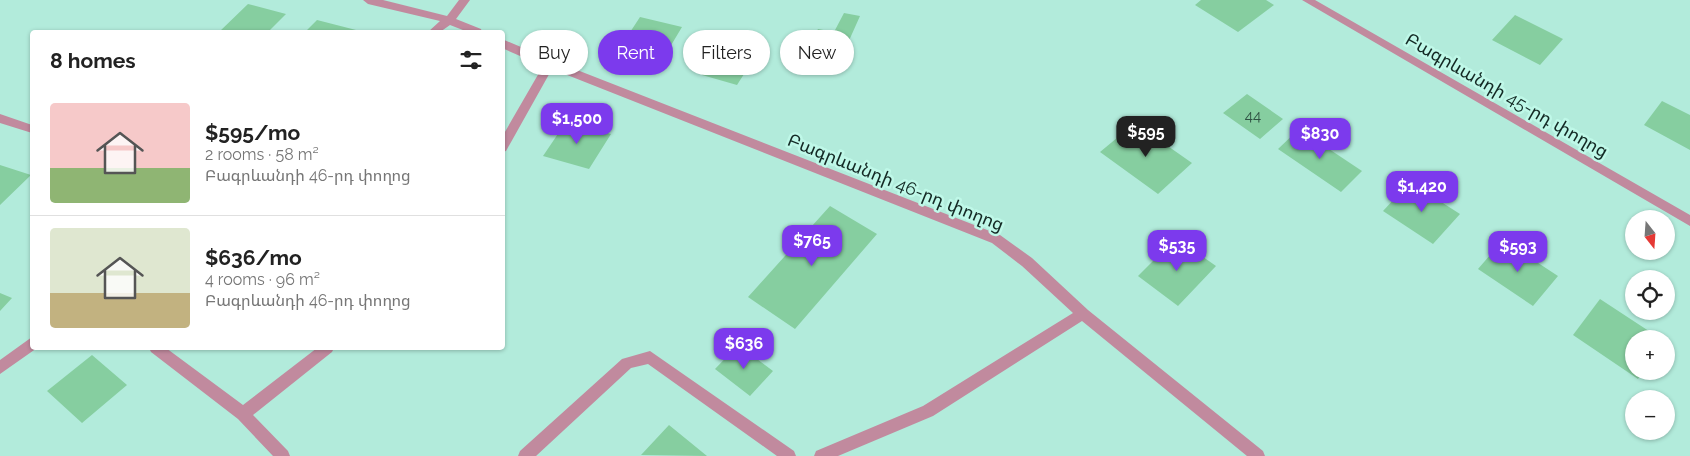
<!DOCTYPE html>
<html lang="en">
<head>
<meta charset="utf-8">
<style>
  body { margin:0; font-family:Raleway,"Noto Sans Armenian",sans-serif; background:#f2f2f2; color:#222; height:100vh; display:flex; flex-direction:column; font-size:19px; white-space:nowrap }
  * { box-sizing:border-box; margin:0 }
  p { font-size:16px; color:#767676 }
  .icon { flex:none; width:28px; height:28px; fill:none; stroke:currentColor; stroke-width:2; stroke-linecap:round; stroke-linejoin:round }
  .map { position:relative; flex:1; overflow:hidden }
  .panel { position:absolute; left:30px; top:30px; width:475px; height:320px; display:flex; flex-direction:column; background:#fff; border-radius:5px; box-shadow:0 1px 4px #0004 }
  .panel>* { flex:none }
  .hud { position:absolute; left:520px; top:30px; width:475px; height:45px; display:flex; gap:10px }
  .needle { width:32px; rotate:163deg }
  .fabs { position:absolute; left:1625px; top:210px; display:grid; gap:10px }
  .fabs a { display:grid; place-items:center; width:50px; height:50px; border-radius:50%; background:#fff; box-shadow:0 1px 4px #0004; font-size:25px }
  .price { position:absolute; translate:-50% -42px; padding:0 11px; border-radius:10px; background:#7c3aed; color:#fff; font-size:16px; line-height:32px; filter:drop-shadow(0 1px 2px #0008) }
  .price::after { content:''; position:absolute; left:50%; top:30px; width:15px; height:11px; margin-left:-8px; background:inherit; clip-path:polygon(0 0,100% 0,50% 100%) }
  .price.current { background:#222; color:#fff }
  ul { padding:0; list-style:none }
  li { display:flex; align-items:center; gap:15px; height:125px; padding:0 20px }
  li+li { border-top:1px solid #e0e0e0 }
  li span { display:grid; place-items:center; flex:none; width:140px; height:100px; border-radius:5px; color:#555 }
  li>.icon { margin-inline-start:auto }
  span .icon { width:60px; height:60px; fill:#fffc; stroke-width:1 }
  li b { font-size:21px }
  h2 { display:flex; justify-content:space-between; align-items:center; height:60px; padding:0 20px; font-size:21px }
  .chip { padding:0 18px; border-radius:22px; background:#fff; box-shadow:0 1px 4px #0004; font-size:18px; line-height:45px }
  .chip.current { background:#7c3aed; color:#fff }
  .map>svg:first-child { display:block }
  .building { fill:#86cea0 }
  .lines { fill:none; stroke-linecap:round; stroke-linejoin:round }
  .minor { fill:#c18a9e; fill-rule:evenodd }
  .labels { text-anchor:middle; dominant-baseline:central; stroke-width:5; stroke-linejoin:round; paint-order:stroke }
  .number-label { font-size:15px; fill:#305243 }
  .street-label { font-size:18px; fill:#132924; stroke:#bff8e8 }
</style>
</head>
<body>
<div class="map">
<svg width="1690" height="456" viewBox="0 0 1690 456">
  <rect width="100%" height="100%" fill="#b2ebdb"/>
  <path class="building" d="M1201,0H1266L1274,5L1238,32L1195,5Z
    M248,4L286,14L268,32H219Z
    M844,13L860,16L843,54L809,46L818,29L834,32Z
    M1515,15L1563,39L1540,65L1492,40Z
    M640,17L682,27L664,57L621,46Z
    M317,20L356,30L354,32H305Z
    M718,50L753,60L737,85L702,75Z
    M1247,94L1283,119L1260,139L1223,113Z
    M1662,101L1690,115V150L1644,125Z
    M566,122L611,134L589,169L543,156Z
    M1135,123L1192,163L1158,194L1100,152Z
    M1299,129L1362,171L1341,192L1278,149Z
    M0,165L31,175L0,205Z
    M1410,182L1460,214L1433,244L1383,211Z
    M830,206L877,234L795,329L748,297Z
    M1176,238L1216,266L1178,306L1138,276Z
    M1503,240L1558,276L1533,306L1478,269Z
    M0,293L12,298L0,311Z
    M1600,299L1661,339H1634V371H1643L1638,379L1573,335Z
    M738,345L773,371L750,396L715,369Z
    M92,355L127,385L82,423L47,391Z
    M669,425L707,456L641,455Z"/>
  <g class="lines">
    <path class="minor" d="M363,0H383L447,16L459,0H470L456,19L481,29L482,32H468L450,25L440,32H428L440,21L368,4Z
      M1302,0H1315L1690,215V226Z
      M502,39L554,61L1000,235L1032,258L1088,310L1263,451L1265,456H1247L1082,321L933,416L838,456H814L816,451L923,406L1073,313L1022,266L992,243L552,69L506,151L502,152V137L543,66L502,48Z
      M0,114L32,125V133L0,123Z
      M32,337V348H37L0,374V360Z
      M149,348H166L243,405L317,348H334L332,352L253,415L288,451L290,456H273L238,419L151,352Z
      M650,351L794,451L796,456H777L648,364L631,368L536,456H518L520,451L622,359Z"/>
  </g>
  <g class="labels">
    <g class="number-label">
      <text x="1253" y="116">44</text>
    </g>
    <g class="street-label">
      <text transform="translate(1507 95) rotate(30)">Բագրևանդի 45-րդ փողոց</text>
      <text transform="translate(896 182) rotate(22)">Բագրևանդի 46-րդ փողոց</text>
    </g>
  </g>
</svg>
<div class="fabs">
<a><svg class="needle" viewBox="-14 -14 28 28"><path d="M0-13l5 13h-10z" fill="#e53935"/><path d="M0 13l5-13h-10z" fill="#767676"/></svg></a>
<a><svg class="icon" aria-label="locate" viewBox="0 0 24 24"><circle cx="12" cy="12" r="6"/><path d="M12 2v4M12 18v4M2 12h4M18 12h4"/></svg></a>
<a>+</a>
<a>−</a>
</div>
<b class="price" style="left:577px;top:145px">$1,500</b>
<b class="price current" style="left:1146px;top:158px">$595</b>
<b class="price" style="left:1320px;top:160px">$830</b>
<b class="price" style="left:1422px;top:213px">$1,420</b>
<b class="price" style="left:812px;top:267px">$765</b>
<b class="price" style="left:1177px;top:272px">$535</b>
<b class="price" style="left:1518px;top:273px">$593</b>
<b class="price" style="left:744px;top:370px">$636</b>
<div class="hud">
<a class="chip">Buy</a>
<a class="chip current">Rent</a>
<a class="chip">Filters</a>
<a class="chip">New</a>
</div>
<section class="panel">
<h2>8 homes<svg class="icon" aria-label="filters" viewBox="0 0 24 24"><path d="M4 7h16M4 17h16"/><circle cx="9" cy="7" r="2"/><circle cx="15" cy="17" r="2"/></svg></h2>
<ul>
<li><span style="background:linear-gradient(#f6c9c9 65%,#8fb573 0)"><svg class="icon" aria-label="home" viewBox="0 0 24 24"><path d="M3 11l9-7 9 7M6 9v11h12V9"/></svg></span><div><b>$595/mo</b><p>2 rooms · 58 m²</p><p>Բագրևանդի 46-րդ փողոց</p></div></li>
<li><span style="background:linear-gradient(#dfe7d0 65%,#c2b280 0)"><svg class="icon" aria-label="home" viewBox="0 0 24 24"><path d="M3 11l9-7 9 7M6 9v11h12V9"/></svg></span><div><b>$636/mo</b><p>4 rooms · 96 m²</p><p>Բագրևանդի 46-րդ փողոց</p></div></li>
</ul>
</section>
</div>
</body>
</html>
